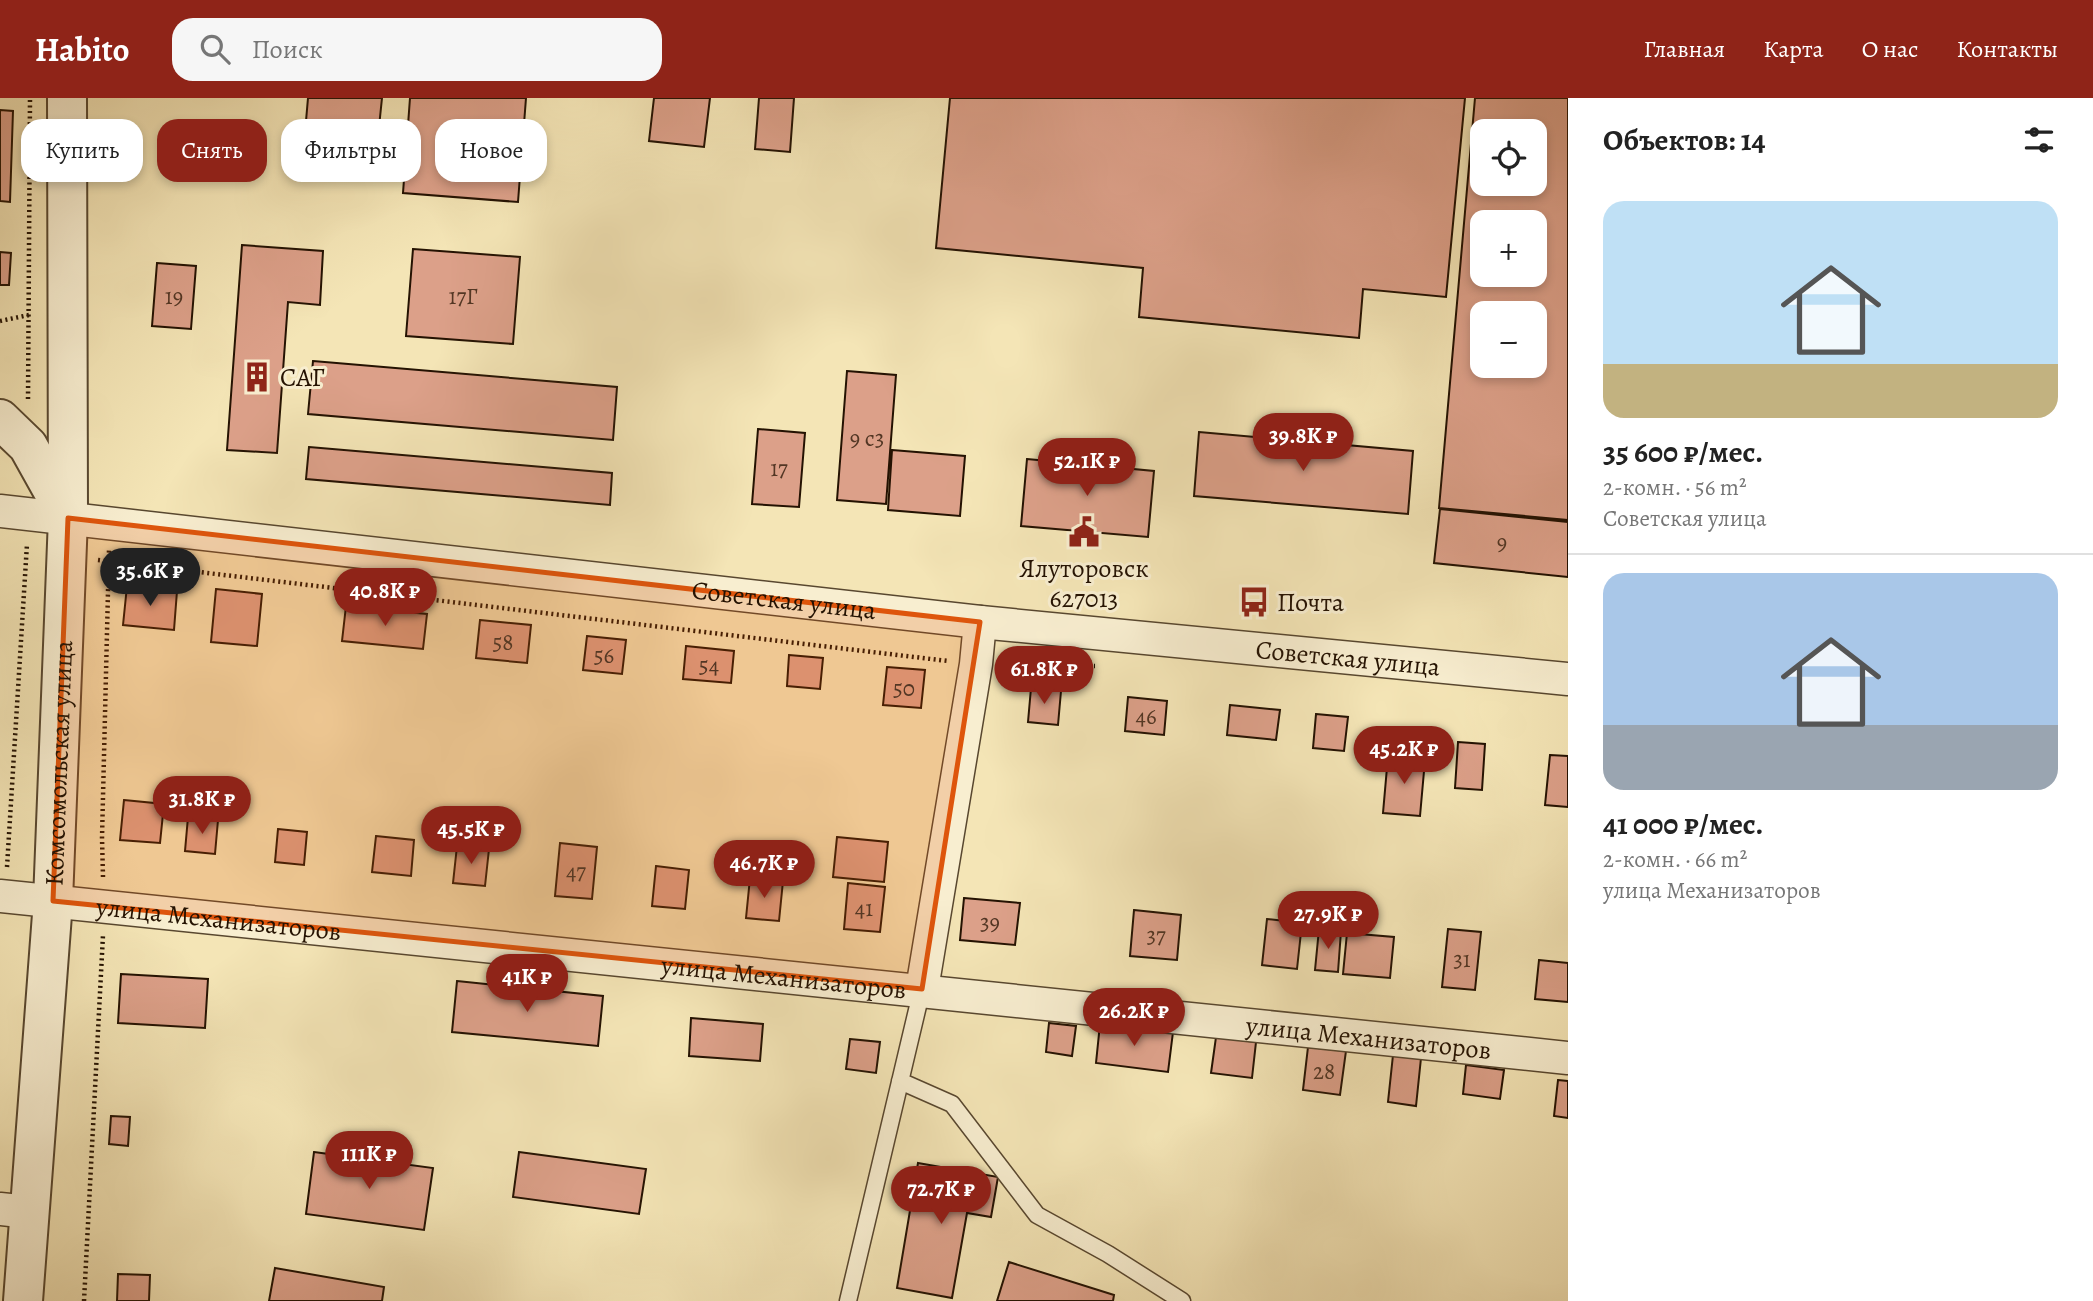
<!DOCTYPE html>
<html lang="ru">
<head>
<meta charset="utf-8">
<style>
  body { margin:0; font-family:Alegreya,serif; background:#f6f6f6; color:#222; height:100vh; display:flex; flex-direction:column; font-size:26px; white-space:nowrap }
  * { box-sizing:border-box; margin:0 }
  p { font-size:23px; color:#767676 }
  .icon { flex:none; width:38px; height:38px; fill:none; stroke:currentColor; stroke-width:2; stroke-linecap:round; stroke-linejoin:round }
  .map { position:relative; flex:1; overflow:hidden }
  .side { display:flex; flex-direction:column; background:#fff; width:525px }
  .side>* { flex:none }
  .banner { position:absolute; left:21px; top:21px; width:665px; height:63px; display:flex; gap:14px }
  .buttons { position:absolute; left:1470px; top:21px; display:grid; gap:14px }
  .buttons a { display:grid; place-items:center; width:77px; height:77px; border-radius:14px; background:#fff; box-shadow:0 4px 10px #0003; font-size:35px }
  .price { position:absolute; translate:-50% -60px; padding:0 16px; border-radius:24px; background:#8f2418; color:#fff; font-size:23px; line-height:46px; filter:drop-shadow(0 2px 4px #0008) }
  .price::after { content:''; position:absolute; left:50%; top:42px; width:21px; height:16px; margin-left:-10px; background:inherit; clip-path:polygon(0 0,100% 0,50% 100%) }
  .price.active { background:#222; color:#fff }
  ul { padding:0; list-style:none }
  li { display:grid; align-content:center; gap:14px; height:371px; padding:0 35px }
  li+li { border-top:2px solid #e0e0e0 }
  li span { display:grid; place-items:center; height:217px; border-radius:21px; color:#555 }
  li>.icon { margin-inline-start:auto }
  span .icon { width:126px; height:126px; fill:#fffc; stroke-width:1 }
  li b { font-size:30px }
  h2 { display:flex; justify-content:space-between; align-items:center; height:84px; padding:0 35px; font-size:30px }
  .chip { padding:0 24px; border-radius:21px; background:#fff; box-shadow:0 4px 10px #0003; font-size:24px; line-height:63px }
  .chip.active { background:#8f2418; color:#fff }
  header { display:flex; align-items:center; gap:42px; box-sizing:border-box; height:98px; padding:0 35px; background:#8f2418; color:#fff }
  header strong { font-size:33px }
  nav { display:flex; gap:38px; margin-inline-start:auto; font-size:24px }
  .search { width:490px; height:63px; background:#f6f6f6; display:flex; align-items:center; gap:18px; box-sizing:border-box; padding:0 24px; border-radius:21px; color:#767676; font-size:26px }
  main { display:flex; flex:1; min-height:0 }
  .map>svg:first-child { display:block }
  .building { fill:#dca089; stroke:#241202; stroke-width:2; fill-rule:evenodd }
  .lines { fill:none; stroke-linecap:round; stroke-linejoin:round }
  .service-casing { stroke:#58472f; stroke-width:19 }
  .minor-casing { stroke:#58472f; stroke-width:35 }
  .tertiary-casing { stroke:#58472f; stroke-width:42 }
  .path { stroke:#241202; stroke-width:4.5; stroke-dasharray:2 3.5; stroke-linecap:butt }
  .service { stroke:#f8eed0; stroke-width:16 }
  .minor { stroke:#f8eed0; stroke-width:32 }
  .tertiary { stroke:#f8eed0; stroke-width:38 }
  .marked { fill:#de550c; fill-opacity:0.2; stroke:#de550c; stroke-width:5; stroke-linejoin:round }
  .labels { text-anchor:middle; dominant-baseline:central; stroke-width:6; stroke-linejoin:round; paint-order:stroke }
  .number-label { font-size:23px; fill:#523624 }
  .poi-label { font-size:26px; fill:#241202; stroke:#f8eed0; text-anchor:start }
  .street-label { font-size:26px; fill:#241202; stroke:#f8eed0 }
</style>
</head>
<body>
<header>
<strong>Habito</strong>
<div class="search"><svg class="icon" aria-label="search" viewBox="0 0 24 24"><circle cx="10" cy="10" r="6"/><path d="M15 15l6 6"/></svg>Поиск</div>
<nav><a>Главная</a><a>Карта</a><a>О нас</a><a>Контакты</a></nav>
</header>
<main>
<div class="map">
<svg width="1568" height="1203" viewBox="0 0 1568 1203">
  <rect width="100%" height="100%" fill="#f4e5b6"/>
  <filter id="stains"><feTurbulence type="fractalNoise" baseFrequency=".00286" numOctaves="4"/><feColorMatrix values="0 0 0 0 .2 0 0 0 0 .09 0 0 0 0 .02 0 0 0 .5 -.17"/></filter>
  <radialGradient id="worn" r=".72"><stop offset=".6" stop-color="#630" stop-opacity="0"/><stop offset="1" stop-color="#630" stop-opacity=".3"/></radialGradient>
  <path class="building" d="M308,0H382L379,29L306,23Z
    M410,0H526L518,104L403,95Z
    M654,0H710L704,49L649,43Z
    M759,0H794L790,54L755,51Z
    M950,0H1465L1446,199L1363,191L1359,240L1139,219L1143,170L936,150Z
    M1475,0H1568V422L1439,410ZM1482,33H1535V86H1482ZM1482,124H1535V177H1482ZM1482,215H1535V268H1482Z
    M0,12L13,13L10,104L0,103Z
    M242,147L323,153L320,207L288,204L277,355L227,352Z
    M413,151L520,159L513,246L406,238Z
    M0,154L11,155L9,187H0Z
    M157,165L196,168L191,231L152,228Z
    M313,263L617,289L613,342L308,316Z
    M847,273L896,277L886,406L837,402Z
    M758,331L805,335L799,409L752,406Z
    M1199,334L1413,353L1408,416L1194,398Z
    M309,349L612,375L610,407L306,381Z
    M892,352L965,358L960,418L888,412Z
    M1027,361L1154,373L1148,439L1021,428Z
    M1440,411L1568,424V479L1434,465Z
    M127,488L177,493L174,532L123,527Z
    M216,491L262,496L257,548L211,544Z
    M346,508L427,516L423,551L342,543Z
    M480,522L531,527L527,565L476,560Z
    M587,538L626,542L622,576L583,572Z
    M686,548L734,553L731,585L683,581Z
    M789,557L823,560L820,591L787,588Z
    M887,569L925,572L921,610L883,607Z
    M1031,590L1061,593L1058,627L1028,624Z
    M1128,599L1167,603L1164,637L1125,633Z
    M1230,607L1280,612L1276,642L1227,637Z
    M1316,616L1348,619L1344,653L1313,650Z
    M1458,644L1485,646L1482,692L1455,690Z
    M1550,657L1568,658V709L1545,707Z
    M1388,658L1425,662L1420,718L1383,715Z
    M124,702L164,706L160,745L120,742Z
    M188,719L218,722L215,756L185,753Z
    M278,731L307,734L304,767L275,764Z
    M376,738L414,742L411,778L372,774Z
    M837,739L888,744L884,784L833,779Z
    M560,745L597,749L592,801L555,798Z
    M457,748L489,751L485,788L453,785Z
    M656,768L689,772L685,811L652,808Z
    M750,780L783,783L779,823L746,820Z
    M848,785L885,789L880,834L844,831Z
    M964,800L1020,805L1015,847L960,842Z
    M1134,812L1181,817L1177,862L1130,858Z
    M1267,821L1302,825L1297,871L1262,867Z
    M1319,831L1341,833L1338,874L1315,872Z
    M1448,831L1481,834L1475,892L1442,889Z
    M1347,835L1394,839L1390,880L1343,876Z
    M1539,862L1568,865V904L1535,901Z
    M121,876L208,881L205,930L118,925Z
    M457,883L603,898L598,948L452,934Z
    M691,920L763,926L760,963L689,958Z
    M1049,925L1076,928L1072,958L1046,954Z
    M1100,926L1173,934L1168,974L1096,965Z
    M1216,939L1256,944L1252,980L1211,975Z
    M850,941L880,944L876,975L846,971Z
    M1308,949L1346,953L1340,997L1303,992Z
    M1393,957L1421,960L1416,1008L1388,1004Z
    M1466,967L1504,972L1500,1001L1463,996Z
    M1558,982L1568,983V1020L1554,1018Z
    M111,1018L130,1019L128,1048L109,1046Z
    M314,1054L433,1070L424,1132L306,1116Z
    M519,1054L646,1071L639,1116L513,1099Z
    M918,1065L998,1079L991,1119L967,1115L952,1200L897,1190Z
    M1009,1164L1114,1197L1113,1203H997Z
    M275,1170L384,1189L382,1203H269Z
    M118,1176L150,1177L149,1203H117Z"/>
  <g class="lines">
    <g class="service-casing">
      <path id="service" d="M900,983L952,1006L1037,1117L1108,1156L1182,1203
        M848,1203L922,891"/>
    </g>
    <g class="minor-casing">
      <g id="minor">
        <path id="s1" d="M0,413L980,524L1568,581"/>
        <path id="s2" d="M0,798L1568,960"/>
        <path d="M922,891L976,566L980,524"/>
        <path d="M0,1111L29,1114"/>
      </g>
    </g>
    <g class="tertiary-casing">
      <g id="tertiary">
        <path d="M0,321L28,348L67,418"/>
        <path id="s3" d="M23,1203L53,803L68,420L67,0"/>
      </g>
    </g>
    <path class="path" d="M0,223L29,217
      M28,301L30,0
      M98,462L948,563
      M1006,567L1095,568
      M7,769L27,446
      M103,779L102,740L109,452
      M84,1203L103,837"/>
    <use href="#service" class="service"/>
    <use href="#minor" class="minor"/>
    <use href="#tertiary" class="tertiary"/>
  </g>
  <path class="marked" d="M68,420L980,524L922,891L53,803Z"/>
  <defs>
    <g id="building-bare" transform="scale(2.415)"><path d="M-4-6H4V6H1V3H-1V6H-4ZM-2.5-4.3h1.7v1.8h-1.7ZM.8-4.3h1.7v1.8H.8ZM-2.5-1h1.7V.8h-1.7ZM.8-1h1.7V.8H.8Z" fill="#8f2418" stroke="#f8eed0" stroke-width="2.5" paint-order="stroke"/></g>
    <g id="civic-bare" transform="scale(2.415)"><path d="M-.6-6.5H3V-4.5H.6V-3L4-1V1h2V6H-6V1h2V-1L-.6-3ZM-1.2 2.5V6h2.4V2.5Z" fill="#8f2418" stroke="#f8eed0" stroke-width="2.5" paint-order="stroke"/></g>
    <g id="bus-bare" transform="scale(2.415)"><path d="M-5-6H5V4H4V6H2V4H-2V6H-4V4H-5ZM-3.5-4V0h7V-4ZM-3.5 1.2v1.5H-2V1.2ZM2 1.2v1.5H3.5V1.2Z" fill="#8f2418" stroke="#f8eed0" stroke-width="2.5" paint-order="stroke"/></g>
  </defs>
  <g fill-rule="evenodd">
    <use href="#building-bare" x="257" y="279"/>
    <use href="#civic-bare" x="1084" y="434"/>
    <use href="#bus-bare" x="1254" y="504"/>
  </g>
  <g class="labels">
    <g class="number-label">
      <text x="174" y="198">19</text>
      <text x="463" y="198">17Г</text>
      <text x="867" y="340">9 с3</text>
      <text x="779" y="370">17</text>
      <text x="1502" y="444">9</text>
      <text x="503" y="544">58</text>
      <text x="604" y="557">56</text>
      <text x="709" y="567">54</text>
      <text x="904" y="590">50</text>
      <text x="1146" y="618">46</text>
      <text x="576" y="773">47</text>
      <text x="864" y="810">41</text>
      <text x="990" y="824">39</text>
      <text x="1156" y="837">37</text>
      <text x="1462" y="861">31</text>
      <text x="1324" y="973">28</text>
    </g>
    <g class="poi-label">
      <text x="280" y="279">САГ</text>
      <text x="1084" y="470" text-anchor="middle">Ялуторовск<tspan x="1084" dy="30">627013</tspan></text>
      <text x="1277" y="504">Почта</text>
    </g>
    <g class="street-label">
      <text stroke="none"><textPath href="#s1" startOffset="789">Советская улица</textPath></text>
      <text stroke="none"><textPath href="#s1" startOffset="1356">Советская улица</textPath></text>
      <text stroke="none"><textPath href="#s3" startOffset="539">Комсомольская улица</textPath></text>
      <text stroke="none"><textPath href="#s2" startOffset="220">улица Механизаторов</textPath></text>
      <text stroke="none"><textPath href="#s2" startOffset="788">улица Механизаторов</textPath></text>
      <text stroke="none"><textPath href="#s2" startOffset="1376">улица Механизаторов</textPath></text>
    </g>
  </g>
  <rect width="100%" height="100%" filter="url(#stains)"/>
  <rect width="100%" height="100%" fill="url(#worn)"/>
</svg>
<div class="buttons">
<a><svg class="icon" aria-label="locate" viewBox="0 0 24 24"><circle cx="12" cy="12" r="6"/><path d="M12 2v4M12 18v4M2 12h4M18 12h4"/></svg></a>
<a>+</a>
<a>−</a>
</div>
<b class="price" style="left:1303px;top:375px">39.8K ₽</b>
<b class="price" style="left:1087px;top:400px">52.1K ₽</b>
<b class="price active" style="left:150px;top:510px">35.6K ₽</b>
<b class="price" style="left:385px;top:530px">40.8K ₽</b>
<b class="price" style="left:1044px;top:608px">61.8K ₽</b>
<b class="price" style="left:1404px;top:688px">45.2K ₽</b>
<b class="price" style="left:202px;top:738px">31.8K ₽</b>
<b class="price" style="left:471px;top:768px">45.5K ₽</b>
<b class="price" style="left:764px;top:802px">46.7K ₽</b>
<b class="price" style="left:1328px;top:853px">27.9K ₽</b>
<b class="price" style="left:527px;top:916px">41K ₽</b>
<b class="price" style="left:1134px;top:950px">26.2K ₽</b>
<b class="price" style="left:369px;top:1093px">111K ₽</b>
<b class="price" style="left:941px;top:1128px">72.7K ₽</b>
<div class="banner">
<a class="chip">Купить</a>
<a class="chip active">Снять</a>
<a class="chip">Фильтры</a>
<a class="chip">Новое</a>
</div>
</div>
<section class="side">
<h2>Объектов: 14<svg class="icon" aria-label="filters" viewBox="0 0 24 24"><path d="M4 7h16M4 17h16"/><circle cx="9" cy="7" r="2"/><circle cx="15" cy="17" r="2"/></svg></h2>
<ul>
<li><span style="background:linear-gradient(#bfe0f5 75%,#c2b280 0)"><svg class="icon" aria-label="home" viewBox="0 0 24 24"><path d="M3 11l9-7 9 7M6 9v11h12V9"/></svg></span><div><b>35 600 ₽/мес.</b><p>2-комн. · 56 m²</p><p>Советская улица</p></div></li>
<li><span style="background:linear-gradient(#a9c7e8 70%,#9aa5b1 0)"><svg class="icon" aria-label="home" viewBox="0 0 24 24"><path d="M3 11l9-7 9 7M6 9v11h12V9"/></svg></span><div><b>41 000 ₽/мес.</b><p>2-комн. · 66 m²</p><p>улица Механизаторов</p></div></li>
</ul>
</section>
</main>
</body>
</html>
